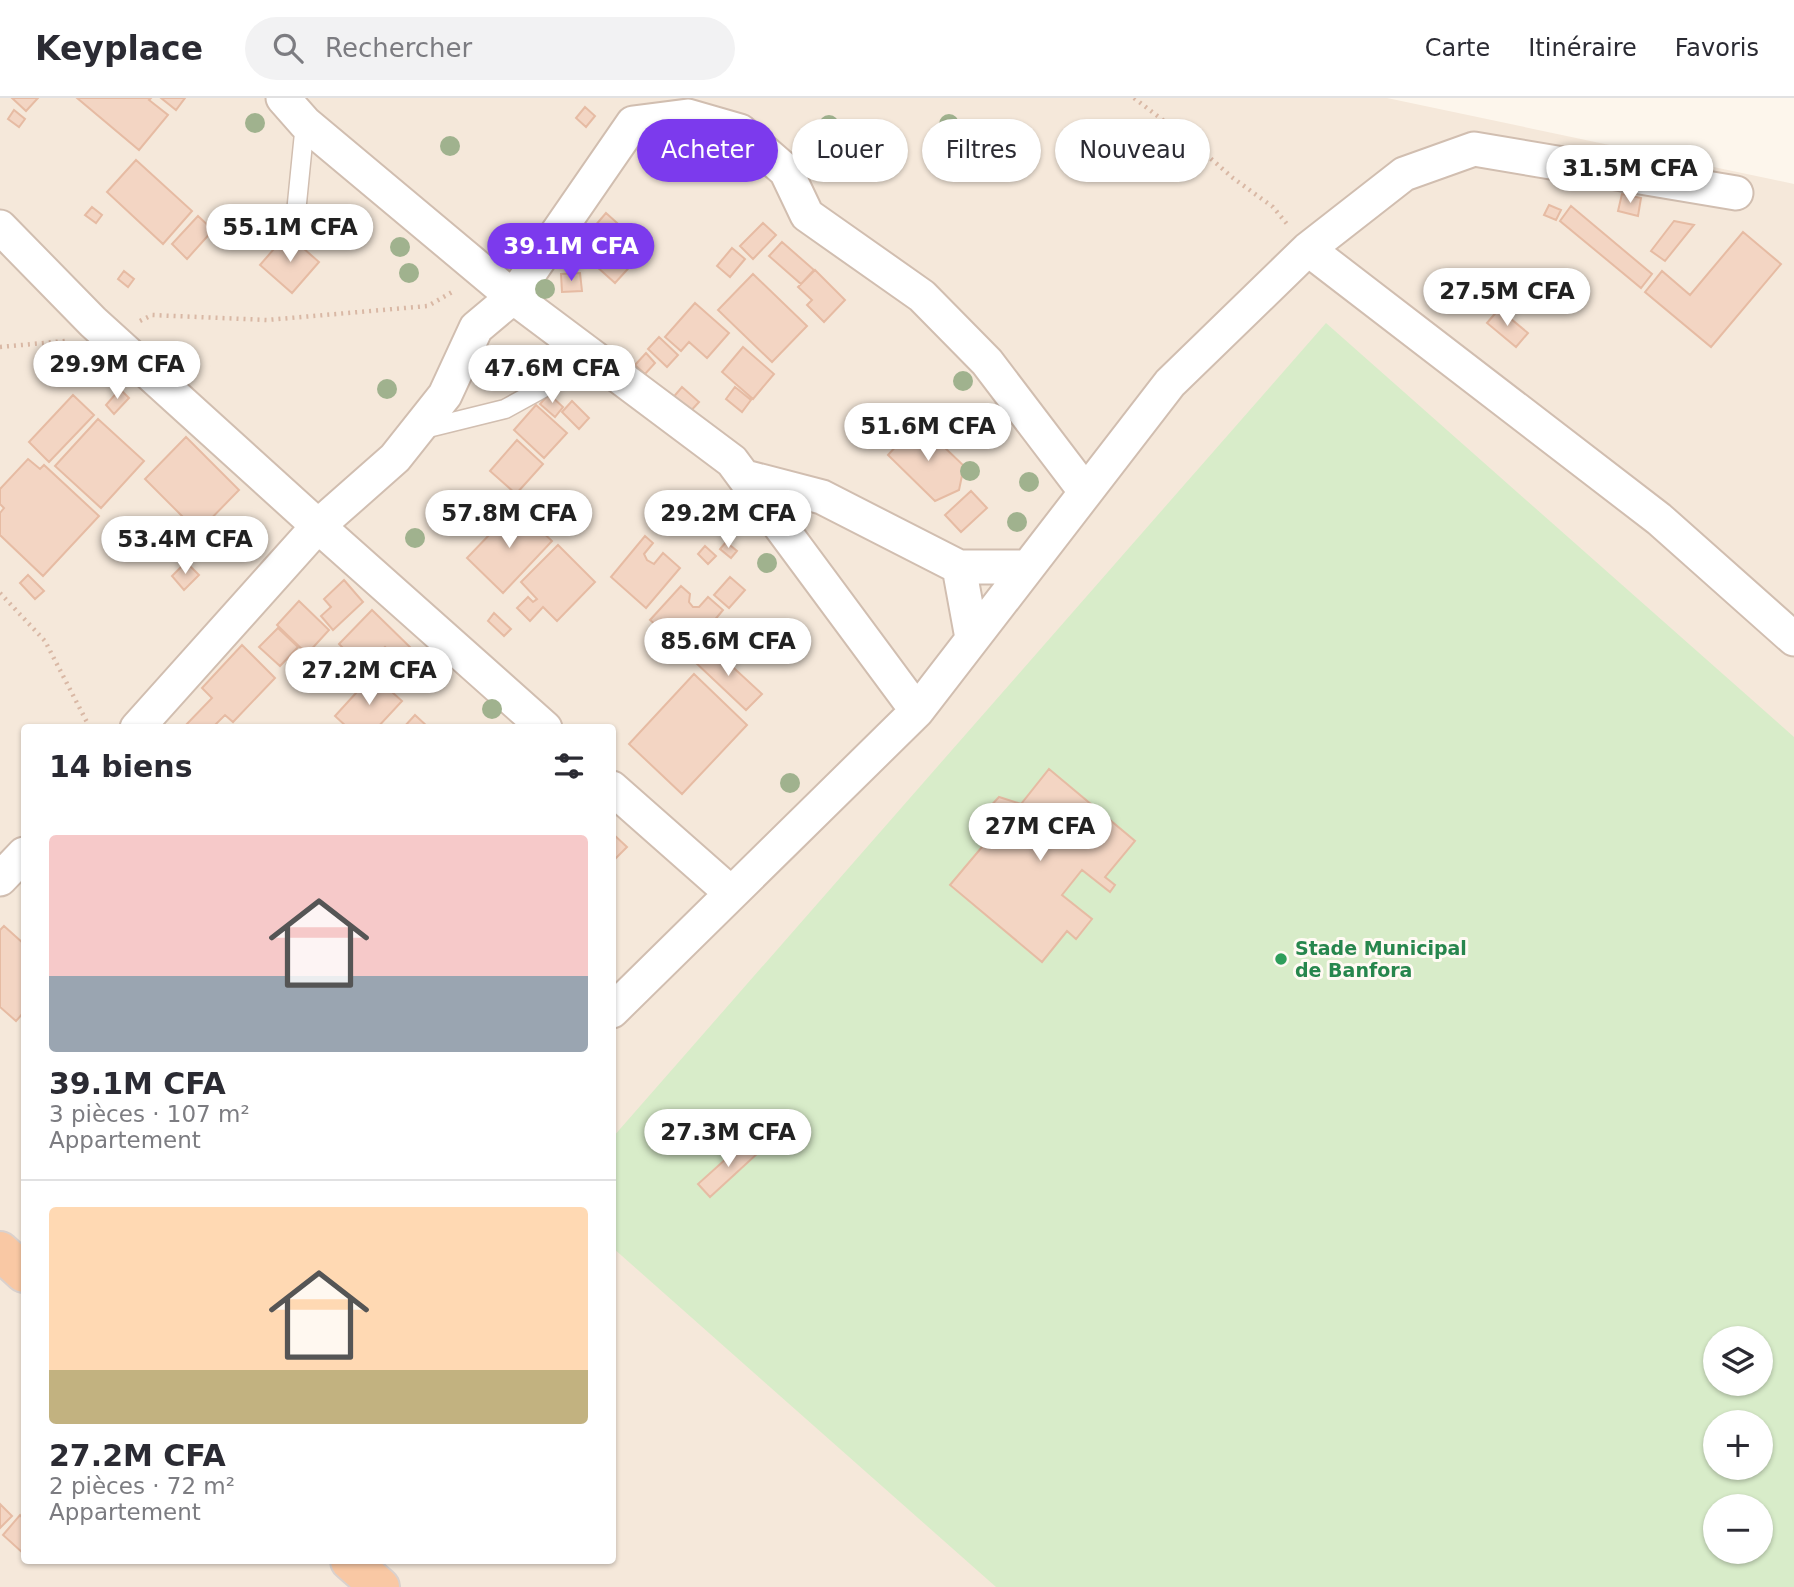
<!DOCTYPE html>
<html lang="fr">
<head>
<meta charset="utf-8">
<style>
  body { margin:0; font-family:"DejaVu Sans",sans-serif; background:#f2f2f3; color:#2b2b33; height:100vh; display:flex; flex-direction:column; font-size:26px; white-space:nowrap }
  * { box-sizing:border-box; margin:0 }
  p { font-size:23px; color:#7c7c81 }
  .icon { flex:none; width:38px; height:38px; fill:none; stroke:currentColor; stroke-width:2; stroke-linecap:round; stroke-linejoin:round }
  .map { position:relative; flex:1; overflow:hidden }
  .details { position:absolute; left:21px; top:626px; width:595px; height:840px; display:flex; flex-direction:column; background:#fff; border-radius:7px; box-shadow:0 2px 5px #0004 }
  .details>* { flex:none }
  .banner { position:absolute; left:637px; top:21px; width:665px; height:63px; display:flex; gap:14px }
  .controls { position:absolute; left:1703px; top:1228px; display:grid; gap:14px }
  .controls a { display:grid; place-items:center; width:70px; height:70px; border-radius:50%; background:#fff; box-shadow:0 2px 5px #0004; font-size:35px }
  .price { position:absolute; translate:-50% -60px; padding:0 16px; border-radius:24px; background:#fff; color:#222; font-size:23px; line-height:46px; filter:drop-shadow(0 2px 4px #0008) }
  .price::after { content:''; position:absolute; left:50%; top:42px; width:21px; height:16px; margin-left:-10px; background:inherit; clip-path:polygon(0 0,100% 0,50% 100%) }
  .price.current { background:#7c3aed; color:#fff }
  ul { padding:0; list-style:none }
  li { display:grid; align-content:center; gap:14px; height:371px; padding:0 28px }
  li+li { border-top:2px solid #e1e1e2 }
  li span { display:grid; place-items:center; height:217px; border-radius:7px; color:#555 }
  li>.icon { margin-inline-start:auto }
  span .icon { width:126px; height:126px; fill:#fffc; stroke-width:1 }
  li b { font-size:30px }
  h2 { display:flex; justify-content:space-between; align-items:center; height:84px; padding:0 28px; font-size:30px }
  .pill { padding:0 24px; border-radius:32px; background:#fff; box-shadow:0 2px 5px #0004; font-size:24px; line-height:63px }
  .pill.current { background:#7c3aed; color:#fff }
  header { display:flex; align-items:center; gap:42px; box-sizing:border-box; height:98px; padding:0 35px; background:#fff; border-bottom:2px solid #e1e1e2 }
  header strong { font-size:33px }
  nav { display:flex; gap:38px; margin-inline-start:auto; font-size:24px }
  .search { width:490px; height:63px; background:#f2f2f3; display:flex; align-items:center; gap:18px; box-sizing:border-box; padding:0 24px; border-radius:38px; color:#7c7c81; font-size:26px }
  .map>svg:first-child { display:block }
  .residential { fill:#f5e8da; fill-rule:evenodd }
  .green { fill:#d8ecc9; fill-rule:evenodd }
  .building { fill:#f3d5c3; stroke:#e6bba3; stroke-width:2 }
  .lines { fill:none; stroke-linecap:round; stroke-linejoin:round }
  .service-casing { stroke:#d1beb0; stroke-width:21 }
  .minor-casing { stroke:#d1beb0; stroke-width:37 }
  .trunk-casing { stroke:#dad1cd; stroke-width:42 }
  .path { stroke:#d9b8a5; stroke-width:4.5; stroke-dasharray:2 5; stroke-linecap:butt }
  .service { stroke:#fff; stroke-width:18 }
  .minor { stroke:#fff; stroke-width:33 }
  .trunk { stroke:#f9c8a4; stroke-width:38 }
  .tree { fill:#a0b28e }
  .leisure-dot { fill:#2e9e5b; stroke:#fffaf3; stroke-width:2.5 }
  .labels { text-anchor:middle; dominant-baseline:central; stroke-width:6; stroke-linejoin:round; paint-order:stroke }
  .leisure-label { font-size:19px; font-weight:bold; fill:#27864d; stroke:#fffaf3; text-anchor:start }
</style>
</head>
<body>
<header>
<strong>Keyplace</strong>
<div class="search"><svg class="icon" aria-label="search" viewBox="0 0 24 24"><circle cx="10" cy="10" r="6"/><path d="M15 15l6 6"/></svg>Rechercher</div>
<nav><a>Carte</a><a>Itinéraire</a><a>Favoris</a></nav>
</header>
<div class="map">
<svg width="1794" height="1489" viewBox="0 0 1794 1489">
  <rect width="100%" height="100%" fill="#fdf6ec"/>
  <path class="residential" d="M0,0H1387L1794,86V1489H0ZM24,630H612V1463H24ZM1715,1241H1760V1286H1715ZM1715,1325H1760V1370H1715ZM1715,1409H1760V1454H1715Z"/>
  <path class="green" d="M1326,225L1794,639V1489H996L613,1150V1039ZM1715,1241H1760V1286H1715ZM1715,1325H1760V1370H1715ZM1715,1409H1760V1454H1715Z"/>
  <path class="building" d="M12,0H38L26,13Z
    M77,0H151L149,2L168,17L139,52Z
    M161,0H185L176,12Z
    M585,9L595,18L586,29L576,20Z
    M14,12L25,21L19,29L8,21Z
    M136,62L192,113L163,146L107,94Z
    M1622,96L1641,100L1638,118L1618,113Z
    M1549,107L1561,112L1556,122L1544,117Z
    M1571,108L1652,176L1641,190L1560,123Z
    M92,109L102,117L96,125L85,117Z
    M606,115L646,151L615,185L576,150Z
    M198,118L213,132L187,161L172,146Z
    M1674,123L1694,127L1665,163L1651,153Z
    M763,125L776,137L753,161L740,148Z
    M1743,134L1781,166L1711,249L1645,194L1662,173L1690,197Z
    M287,136L319,164L292,195L260,167Z
    M782,144L814,172L801,186L769,158Z
    M732,150L745,161L730,179L717,168Z
    M815,172L845,202L824,224L807,207L812,202L798,189Z
    M124,173L134,181L128,189L118,181Z
    M580,175L582,193L562,194L561,176Z
    M753,176L807,228L772,264L718,212Z
    M695,205L729,235L707,260L689,244L681,253L665,239Z
    M1499,211L1528,235L1516,249L1487,225Z
    M659,239L678,257L667,269L648,251Z
    M743,249L774,276L753,301L722,274Z
    M520,254L542,275L530,288L508,268Z
    M646,255L655,265L645,276L635,267Z
    M682,289L699,304L687,317L671,302Z
    M735,289L751,302L742,314L726,301Z
    M120,291L129,300L114,316L106,307Z
    M549,296L563,309L555,319L540,306Z
    M73,297L94,317L49,364L29,344Z
    M572,303L589,320L579,331L562,314Z
    M536,307L567,335L544,360L514,332Z
    M98,321L144,363L101,410L55,368Z
    M918,324L964,368L959,392L935,403L888,357Z
    M186,339L239,392L198,434L145,381Z
    M517,342L543,366L516,396L490,373Z
    M28,361L40,371L44,367L99,418L43,478L0,437V415L4,410L0,406V391Z
    M971,393L987,410L961,434L945,417Z
    M677,401L696,419L686,428L668,410Z
    M516,409L552,443L503,495L467,460Z
    M645,438L653,445L644,456L647,462L654,466L663,455L680,470L646,510L611,479Z
    M726,444L737,453L731,460L720,451Z
    M558,447L595,484L557,523L543,509L530,523L517,510L528,499L533,504L537,501L521,484Z
    M705,448L716,458L708,466L698,456Z
    M186,464L199,477L184,492L172,478Z
    M28,477L44,493L35,501L20,485Z
    M730,479L745,492L729,510L714,497Z
    M344,482L363,504L333,532L321,518L331,509L324,501Z
    M681,488L690,496L689,504L693,509H699L708,499L723,512L688,554L650,522Z
    M299,503L329,532L307,556L277,527Z
    M372,512L414,553L402,565L385,549L364,571L339,546Z
    M494,515L511,531L504,538L488,523Z
    M278,530L298,549L280,568L259,549Z
    M242,547L275,580L233,624L225,617L212,630H183L212,600L202,590Z
    M710,548L762,596L746,612L695,564Z
    M694,576L747,627L682,696L629,646Z
    M367,583L377,592L383,586L402,603L377,630H348L335,618Z
    M415,617L429,630H403Z
    M1049,671L1135,743L1105,779L1115,787L1110,794L1082,772L1062,797L1092,821L1076,841L1067,833L1042,864L950,787L982,749L974,726L999,699L1021,706Z
    M612,735L627,749L612,764Z
    M4,828L24,846V914L16,923L0,909V832Z
    M747,1042L758,1055L710,1099L698,1086Z
    M0,1406L12,1418L0,1430Z
    M20,1417L24,1422V1456L3,1437Z"/>
  <g class="lines">
    <g class="service-casing">
      <path id="service" d="M296,115L305,25
        M420,332L505,311L596,261"/>
    </g>
    <g class="minor-casing">
      <path id="minor" d="M283,0L305,25L513,199L732,363L917,613
        M0,129L93,224L318,428L545,630
        M1308,151L1659,421L1794,541
        M745,379L822,399L959,469H1026
        M959,469L972,540
        M137,630L318,428L395,360L445,297L476,230L513,199L633,25L688,18L740,33L786,73L807,117L922,198L987,264L1085,393
        M612,690L731,795
        M0,781L24,756
        M612,913L917,613L1170,285L1308,151L1404,76L1474,51L1736,95"/>
    </g>
    <g class="trunk-casing">
      <path id="trunk" d="M0,1153L24,1175
        M350,1463L380,1489"/>
    </g>
    <path class="path" d="M1134,0L1194,46L1233,80L1273,109L1287,126
      M140,223L152,217L267,222L428,208L454,193
      M0,249L65,243
      M0,495L45,543L90,630"/>
    <use href="#service" class="service"/>
    <use href="#minor" class="minor"/>
    <use href="#trunk" class="trunk"/>
  </g>
  <g class="tree">
    <circle cx="255" cy="25" r="10"/>
    <circle cx="949" cy="26" r="10"/>
    <circle cx="829" cy="27" r="10"/>
    <circle cx="450" cy="48" r="10"/>
    <circle cx="400" cy="149" r="10"/>
    <circle cx="409" cy="175" r="10"/>
    <circle cx="545" cy="191" r="10"/>
    <circle cx="547" cy="259" r="10"/>
    <circle cx="963" cy="283" r="10"/>
    <circle cx="387" cy="291" r="10"/>
    <circle cx="968" cy="329" r="10"/>
    <circle cx="970" cy="373" r="10"/>
    <circle cx="1029" cy="384" r="10"/>
    <circle cx="734" cy="421" r="10"/>
    <circle cx="1017" cy="424" r="10"/>
    <circle cx="415" cy="440" r="10"/>
    <circle cx="767" cy="465" r="10"/>
    <circle cx="492" cy="611" r="10"/>
    <circle cx="790" cy="685" r="10"/>
  </g>
  <circle class="leisure-dot" cx="1281" cy="861" r="7"/>
  <g class="labels">
    <g class="leisure-label">
      <text x="1295" y="850">Stade Municipal<tspan x="1295" dy="22">de Banfora</tspan></text>
    </g>
  </g>
</svg>
<div class="controls">
<a><svg class="icon" aria-label="layers" viewBox="0 0 24 24"><path d="M12 4l9 5-9 5-9-5zM3 14l9 5 9-5"/></svg></a>
<a>+</a>
<a>−</a>
</div>
<b class="price" style="left:1630px;top:107px">31.5M CFA</b>
<b class="price" style="left:290px;top:166px">55.1M CFA</b>
<b class="price current" style="left:571px;top:185px">39.1M CFA</b>
<b class="price" style="left:1507px;top:230px">27.5M CFA</b>
<b class="price" style="left:117px;top:303px">29.9M CFA</b>
<b class="price" style="left:552px;top:307px">47.6M CFA</b>
<b class="price" style="left:928px;top:365px">51.6M CFA</b>
<b class="price" style="left:509px;top:452px">57.8M CFA</b>
<b class="price" style="left:728px;top:452px">29.2M CFA</b>
<b class="price" style="left:185px;top:478px">53.4M CFA</b>
<b class="price" style="left:728px;top:580px">85.6M CFA</b>
<b class="price" style="left:369px;top:609px">27.2M CFA</b>
<b class="price" style="left:1040px;top:765px">27M CFA</b>
<b class="price" style="left:728px;top:1071px">27.3M CFA</b>
<div class="banner">
<a class="pill current">Acheter</a>
<a class="pill">Louer</a>
<a class="pill">Filtres</a>
<a class="pill">Nouveau</a>
</div>
<section class="details">
<h2>14 biens<svg class="icon" aria-label="filters" viewBox="0 0 24 24"><path d="M4 7h16M4 17h16"/><circle cx="9" cy="7" r="2"/><circle cx="15" cy="17" r="2"/></svg></h2>
<ul>
<li><span style="background:linear-gradient(#f6c9c9 65%,#9aa5b1 0)"><svg class="icon" aria-label="home" viewBox="0 0 24 24"><path d="M3 11l9-7 9 7M6 9v11h12V9"/></svg></span><div><b>39.1M CFA</b><p>3 pièces · 107 m²</p><p>Appartement</p></div></li>
<li><span style="background:linear-gradient(#ffd9b3 75%,#c2b280 0)"><svg class="icon" aria-label="home" viewBox="0 0 24 24"><path d="M3 11l9-7 9 7M6 9v11h12V9"/></svg></span><div><b>27.2M CFA</b><p>2 pièces · 72 m²</p><p>Appartement</p></div></li>
</ul>
</section>
</div>
</body>
</html>
